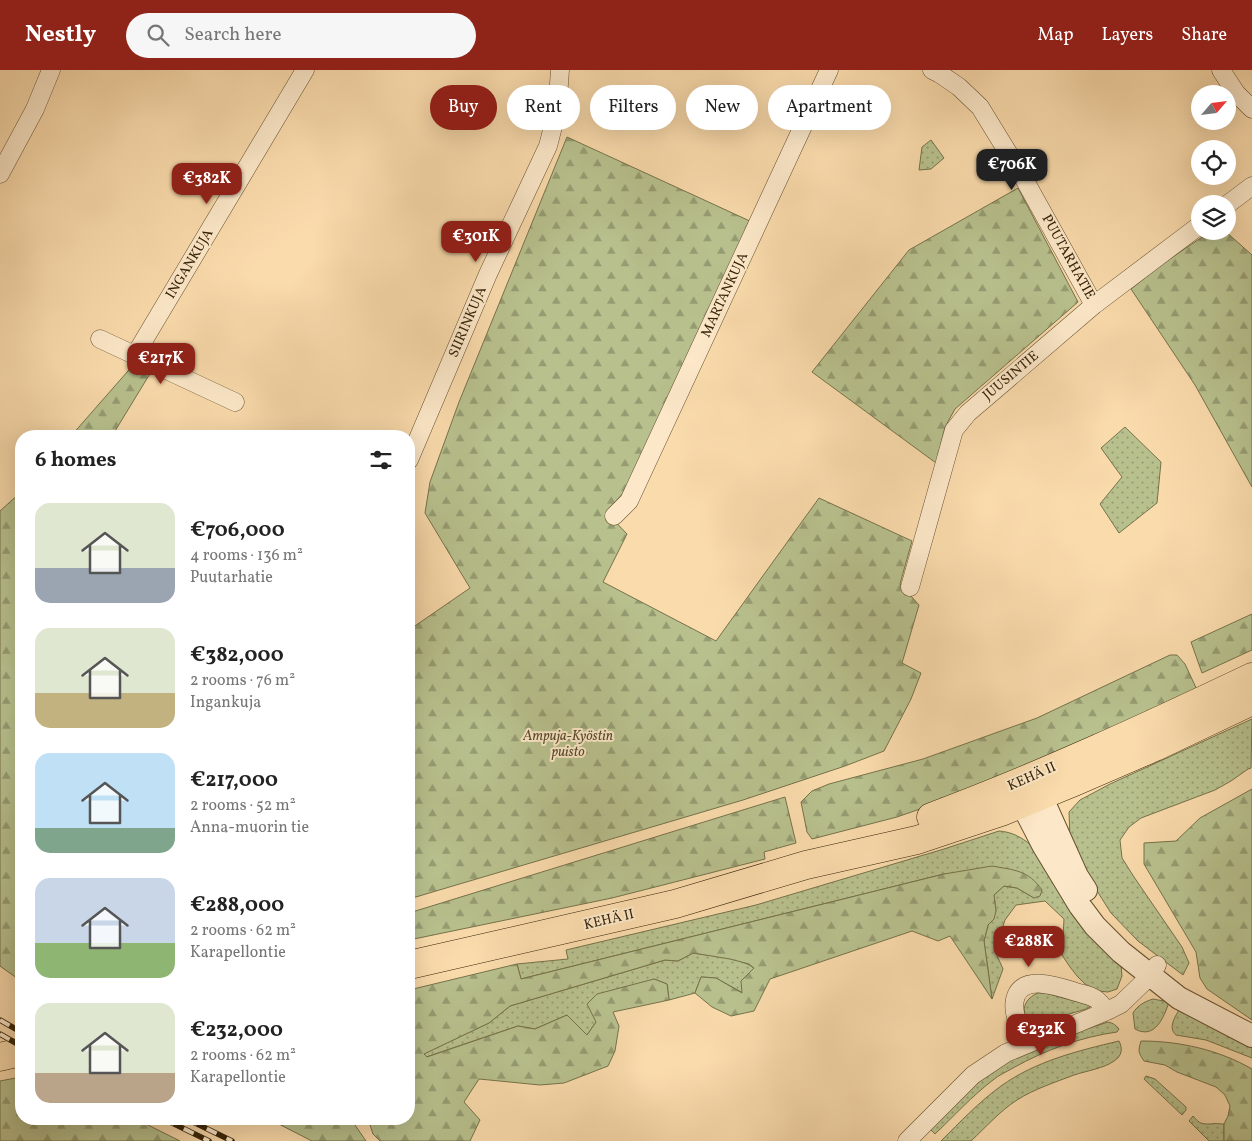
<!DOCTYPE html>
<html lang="en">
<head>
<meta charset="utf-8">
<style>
  body { margin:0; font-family:Vollkorn,serif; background:#f6f6f6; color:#222; height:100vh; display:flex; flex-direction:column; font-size:19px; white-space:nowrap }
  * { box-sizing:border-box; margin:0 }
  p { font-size:16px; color:#767676 }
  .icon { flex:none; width:28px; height:28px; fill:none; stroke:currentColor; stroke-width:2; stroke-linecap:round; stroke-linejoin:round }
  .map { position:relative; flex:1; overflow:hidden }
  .side { position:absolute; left:15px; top:360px; width:400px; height:695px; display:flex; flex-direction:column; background:#fff; border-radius:20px; box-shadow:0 5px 20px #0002 }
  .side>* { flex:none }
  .hud { position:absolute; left:430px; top:15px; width:475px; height:45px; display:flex; gap:10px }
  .needle { width:32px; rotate:62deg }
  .tools { position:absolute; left:1191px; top:15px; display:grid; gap:10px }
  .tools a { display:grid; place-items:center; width:45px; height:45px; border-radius:50%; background:#fff; box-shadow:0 5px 20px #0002; font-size:25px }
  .price { position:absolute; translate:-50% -42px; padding:0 11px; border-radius:10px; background:#8f2418; color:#fff; font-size:16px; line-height:32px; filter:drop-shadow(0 1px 2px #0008) }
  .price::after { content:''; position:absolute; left:50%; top:30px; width:15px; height:11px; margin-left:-8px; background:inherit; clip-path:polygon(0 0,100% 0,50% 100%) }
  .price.on { background:#222; color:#fff }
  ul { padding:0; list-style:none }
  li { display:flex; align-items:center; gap:15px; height:125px; padding:0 20px }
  li span { display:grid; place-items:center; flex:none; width:140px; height:100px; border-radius:15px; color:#555 }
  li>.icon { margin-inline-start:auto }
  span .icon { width:60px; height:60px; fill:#fffc; stroke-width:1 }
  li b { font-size:21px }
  h2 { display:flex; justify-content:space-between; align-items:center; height:60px; padding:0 20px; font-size:21px }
  .chip { padding:0 18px; border-radius:22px; background:#fff; box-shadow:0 5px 20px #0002; font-size:18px; line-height:45px }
  .chip.on { background:#8f2418; color:#fff }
  header { display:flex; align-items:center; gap:30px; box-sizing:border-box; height:70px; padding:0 25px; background:#8f2418; color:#fff }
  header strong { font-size:24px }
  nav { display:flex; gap:28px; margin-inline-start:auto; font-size:18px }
  .search { width:350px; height:45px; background:#f6f6f6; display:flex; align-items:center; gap:12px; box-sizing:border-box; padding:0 18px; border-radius:28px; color:#767676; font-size:19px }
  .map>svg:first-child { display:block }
  .green { fill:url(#green-dots); stroke:#76724a }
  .forest { fill:url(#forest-firs); stroke:#76724a }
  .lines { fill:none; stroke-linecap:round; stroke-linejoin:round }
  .minor-casing { stroke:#665130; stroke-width:19 }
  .tertiary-casing { stroke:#665130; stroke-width:24 }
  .trunk-casing { stroke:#352307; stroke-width:29 }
  .minor { stroke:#fce8c9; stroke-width:18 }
  .tertiary { stroke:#fce8c9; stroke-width:22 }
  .trunk { stroke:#fadbac; stroke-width:28 }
  .rail-casing { stroke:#352307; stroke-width:5.5 }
  .rail { stroke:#fce8c9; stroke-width:4; stroke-dasharray:11; stroke-linecap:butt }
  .labels { text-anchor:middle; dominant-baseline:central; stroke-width:4; stroke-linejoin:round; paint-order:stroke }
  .street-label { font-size:14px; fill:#352307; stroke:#fce8c9 }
  .park-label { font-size:14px; font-style:italic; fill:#564a29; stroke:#fce8c9 }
</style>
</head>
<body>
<header>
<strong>Nestly</strong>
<div class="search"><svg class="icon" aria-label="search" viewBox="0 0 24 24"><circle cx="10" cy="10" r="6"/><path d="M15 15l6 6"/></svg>Search here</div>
<nav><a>Map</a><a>Layers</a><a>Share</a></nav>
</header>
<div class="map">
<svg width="1252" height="1071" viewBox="0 0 1252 1071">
  <defs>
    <pattern id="green-dots" width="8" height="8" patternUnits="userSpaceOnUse" patternTransform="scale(1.25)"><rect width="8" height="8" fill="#b8c18e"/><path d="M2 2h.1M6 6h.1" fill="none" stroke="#969c72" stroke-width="1.8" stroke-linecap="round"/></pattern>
    <pattern id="forest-firs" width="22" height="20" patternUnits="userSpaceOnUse" patternTransform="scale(1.25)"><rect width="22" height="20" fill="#b8c18e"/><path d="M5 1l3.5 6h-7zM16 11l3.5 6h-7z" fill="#969c72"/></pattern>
  </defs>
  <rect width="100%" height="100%" fill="#fadbac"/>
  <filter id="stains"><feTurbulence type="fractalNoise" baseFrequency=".004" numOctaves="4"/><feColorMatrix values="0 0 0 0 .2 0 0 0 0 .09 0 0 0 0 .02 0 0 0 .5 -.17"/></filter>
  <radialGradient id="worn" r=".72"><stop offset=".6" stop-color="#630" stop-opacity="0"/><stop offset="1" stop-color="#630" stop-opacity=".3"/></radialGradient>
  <path class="green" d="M931,70L944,88L931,99L919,100L922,77Z
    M1125,357L1161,392L1157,433L1119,463L1100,434L1122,407L1101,378Z
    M1252,649L1251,698L1248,699L1231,711L1215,720L1141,748L1129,757L1120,770L1122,788L1134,807L1182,877L1189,893L1183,905L1138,871L1111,843L1085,802L1070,769L1069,742L1080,730L1110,714Z
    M999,761C1012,762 1021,767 1031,775L1121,895L1122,906L1117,919L1108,922L1098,921L1085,914L1077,906L1070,897L1062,885L1064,849L1045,831L1016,835L1005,850L995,881L1003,899L992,929L984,871L988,855L996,841L994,825L1004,816L1017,818L1034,828L1042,820L944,804L521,909L517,894L568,889L566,880L756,835L944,779Z
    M693,883C710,886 740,887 754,898L743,923L716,908L701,907L695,923L669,930L667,914L654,909L596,952L587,965L567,945L535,959L518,956L426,987L423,984L489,953L510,936L665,890L678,891Z
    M1038,923H1045L1089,935L1090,937L1086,939L1043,952C1020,954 1018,931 1038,923Z
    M1153,929L1169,932C1164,947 1155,970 1135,959L1133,943C1138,935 1144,932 1153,929Z
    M1180,938L1252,978V988L1206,970L1176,965C1167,957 1176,946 1180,938Z
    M1108,952C1113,953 1116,955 1119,959L1117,962C1081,967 1045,980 1013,998C1006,1002 999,1005 993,1010C972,1026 954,1046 935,1064L929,1058C951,1037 975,1012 1001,995C1034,975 1072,964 1108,952Z
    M1119,971C1123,979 1122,986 1114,991C1105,998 1086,1001 1074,1005C1056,1012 1034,1019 1017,1030C1000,1041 986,1057 971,1071H941C960,1052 979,1032 1001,1016C1036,991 1077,981 1119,971Z
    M1146,1006L1155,1009L1186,1037V1040L1182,1045L1144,1009Z
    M1193,1046C1200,1054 1201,1054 1211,1054C1215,1053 1220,1054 1224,1054V1071H1209L1189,1051Z"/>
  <path class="forest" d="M567,67L752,152L625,421L606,442L627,464L603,512L716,571L819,428L912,471L900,514L919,535L902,593L921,603L911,629L884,681L845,696L743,730L409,829V560L470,518L425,443L430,412L459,332Z
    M1018,118L1078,232L955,339L945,357L936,393L812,302L909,180Z
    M1211,161H1225L1252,185V417L1195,315L1131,219L1161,195Z
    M135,293L151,302L112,366H71Z
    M21,422V911L0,896V441Z
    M1252,544V580L1202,603L1191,572Z
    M1170,585H1177L1185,594L1198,622L963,724L897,747L812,769L807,762L801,732L812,721L829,714L923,689L1037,648Z
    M1252,719V950L1207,919L1200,908L1196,882L1144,794V773L1176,771L1200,748Z
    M785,727L796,773L764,782L765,789L612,828L409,870V843Z
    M992,796C1014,800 1028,800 1042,820L1040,826L1034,828L1017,818L1004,816L994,825L996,841L994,849L988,855L984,871L992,929L950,866L938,871L912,861L770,909L754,941L731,946L712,937L695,923L701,907L716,908L742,923L741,911L754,898L749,894L730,889L693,883L678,891L665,890L510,936L489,953L424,984L427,987L518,956L535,959L567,945L587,965L596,952L587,934L597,924L654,909L667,914L669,930L613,942L619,956L615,981L608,996L564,1013L540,1015L479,1009L464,1032L480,1050L470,1071H380L373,1064L368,1049H409V920L517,894L521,909L944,804Z
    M1141,971C1180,971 1219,980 1252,999V1071H1224V1054L1228,1046L1230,1036L1225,1025L1216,1017L1177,1002L1165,995L1144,991C1138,982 1138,981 1141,971Z
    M21,1007V1049H136L180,1071H0V1011Z
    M269,1049H353L355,1055L366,1071H312Z"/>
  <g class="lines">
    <g class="minor-casing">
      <path id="minor" d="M932,0L940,4L959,17L980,37L1023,107L1094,235
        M1221,0L1236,23L1252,39
        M0,104L35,39L51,0
        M1228,134L1252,116
        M100,269L235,332
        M135,285L305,0
        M409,390L488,204L548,76L557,41L560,0
        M614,446L629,431L829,0
        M910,517L954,360L968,343L1094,235L1200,155
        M1027,974C1021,960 1010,941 1016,926C1025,904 1060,917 1076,922C1082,924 1089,925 1094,928C1099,930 1103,937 1107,941
        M907,1071L973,1005L1006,983L1107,941L1121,934L1150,906L1157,895"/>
    </g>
    <g class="tertiary-casing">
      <path id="tertiary" d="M1030,713L1041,726L1077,806L1086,820
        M1025,717L1022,734L1043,775L1080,836L1095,856L1121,882L1179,928L1252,966"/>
    </g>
    <g class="trunk-casing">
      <path id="trunk" d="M931,747C1041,706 1147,657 1252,607
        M409,895L675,834L806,795L917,770L1001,742L1074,712L1155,677L1252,631
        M0,987L21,982"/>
    </g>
    <use href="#minor" class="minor"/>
    <use href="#tertiary" class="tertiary"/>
    <use href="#trunk" class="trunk"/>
    <g class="rail-casing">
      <path id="rail" d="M0,950L21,962
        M0,964L21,976
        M164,1049L209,1071
        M187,1049L232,1071"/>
    </g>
    <use href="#rail" class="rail"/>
  </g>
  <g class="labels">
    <g class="street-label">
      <text transform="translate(1068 187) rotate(61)">PUUTARHATIE</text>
      <text transform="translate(190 194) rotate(-59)">INGANKUJA</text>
      <text transform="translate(725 225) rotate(-65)">MARTANKUJA</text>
      <text transform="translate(468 252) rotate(-67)">SIIRINKUJA</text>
      <text transform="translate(1011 306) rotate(-40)">JUUSINTIE</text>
      <text transform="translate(1032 707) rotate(-24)">KEHÄ II</text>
      <text transform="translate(609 850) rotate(-13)">KEHÄ II</text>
    </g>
    <g class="park-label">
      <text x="568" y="666">Ampuja-Kyöstin<tspan x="568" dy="16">puisto</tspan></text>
    </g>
  </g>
  <rect width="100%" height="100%" filter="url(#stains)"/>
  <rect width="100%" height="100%" fill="url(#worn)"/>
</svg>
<div class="tools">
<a><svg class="needle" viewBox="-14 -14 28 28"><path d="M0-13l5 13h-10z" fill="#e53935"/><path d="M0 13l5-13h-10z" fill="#767676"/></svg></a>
<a><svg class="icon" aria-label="locate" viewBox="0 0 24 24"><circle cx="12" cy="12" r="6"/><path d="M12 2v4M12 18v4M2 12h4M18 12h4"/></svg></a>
<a><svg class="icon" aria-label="layers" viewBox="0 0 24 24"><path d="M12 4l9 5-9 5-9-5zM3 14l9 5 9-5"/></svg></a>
</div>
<b class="price on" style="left:1012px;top:121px">€706K</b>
<b class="price" style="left:207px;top:135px">€382K</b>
<b class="price" style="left:476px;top:193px">€301K</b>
<b class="price" style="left:161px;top:315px">€217K</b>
<b class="price" style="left:1029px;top:898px">€288K</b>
<b class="price" style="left:1041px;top:986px">€232K</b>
<div class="hud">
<a class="chip on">Buy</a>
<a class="chip">Rent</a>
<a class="chip">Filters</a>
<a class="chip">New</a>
<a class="chip">Apartment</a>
</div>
<section class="side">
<h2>6 homes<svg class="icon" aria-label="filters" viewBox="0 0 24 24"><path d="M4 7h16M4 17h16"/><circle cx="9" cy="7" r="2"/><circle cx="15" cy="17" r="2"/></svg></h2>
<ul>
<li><span style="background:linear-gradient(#dfe7d0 65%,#9aa5b1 0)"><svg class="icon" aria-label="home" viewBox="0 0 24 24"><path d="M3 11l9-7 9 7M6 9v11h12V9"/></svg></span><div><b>€706,000</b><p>4 rooms · 136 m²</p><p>Puutarhatie</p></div></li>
<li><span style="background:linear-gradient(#dfe7d0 65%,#c2b280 0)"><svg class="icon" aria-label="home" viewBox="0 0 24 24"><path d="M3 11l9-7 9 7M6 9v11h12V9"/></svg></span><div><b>€382,000</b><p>2 rooms · 76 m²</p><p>Ingankuja</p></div></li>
<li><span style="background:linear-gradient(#bfe0f5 75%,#7fa58c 0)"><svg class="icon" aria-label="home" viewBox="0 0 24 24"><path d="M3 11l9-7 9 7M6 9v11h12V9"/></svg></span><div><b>€217,000</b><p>2 rooms · 52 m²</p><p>Anna-muorin tie</p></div></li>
<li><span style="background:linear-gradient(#c9d6e8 65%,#8fb573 0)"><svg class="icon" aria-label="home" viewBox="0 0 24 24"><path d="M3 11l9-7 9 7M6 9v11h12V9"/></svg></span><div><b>€288,000</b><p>2 rooms · 62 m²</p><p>Karapellontie</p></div></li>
<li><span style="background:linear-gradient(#dfe7d0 70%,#b9a48a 0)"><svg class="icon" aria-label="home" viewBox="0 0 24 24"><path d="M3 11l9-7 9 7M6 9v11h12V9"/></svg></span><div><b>€232,000</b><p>2 rooms · 62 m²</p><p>Karapellontie</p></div></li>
</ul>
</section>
</div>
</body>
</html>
